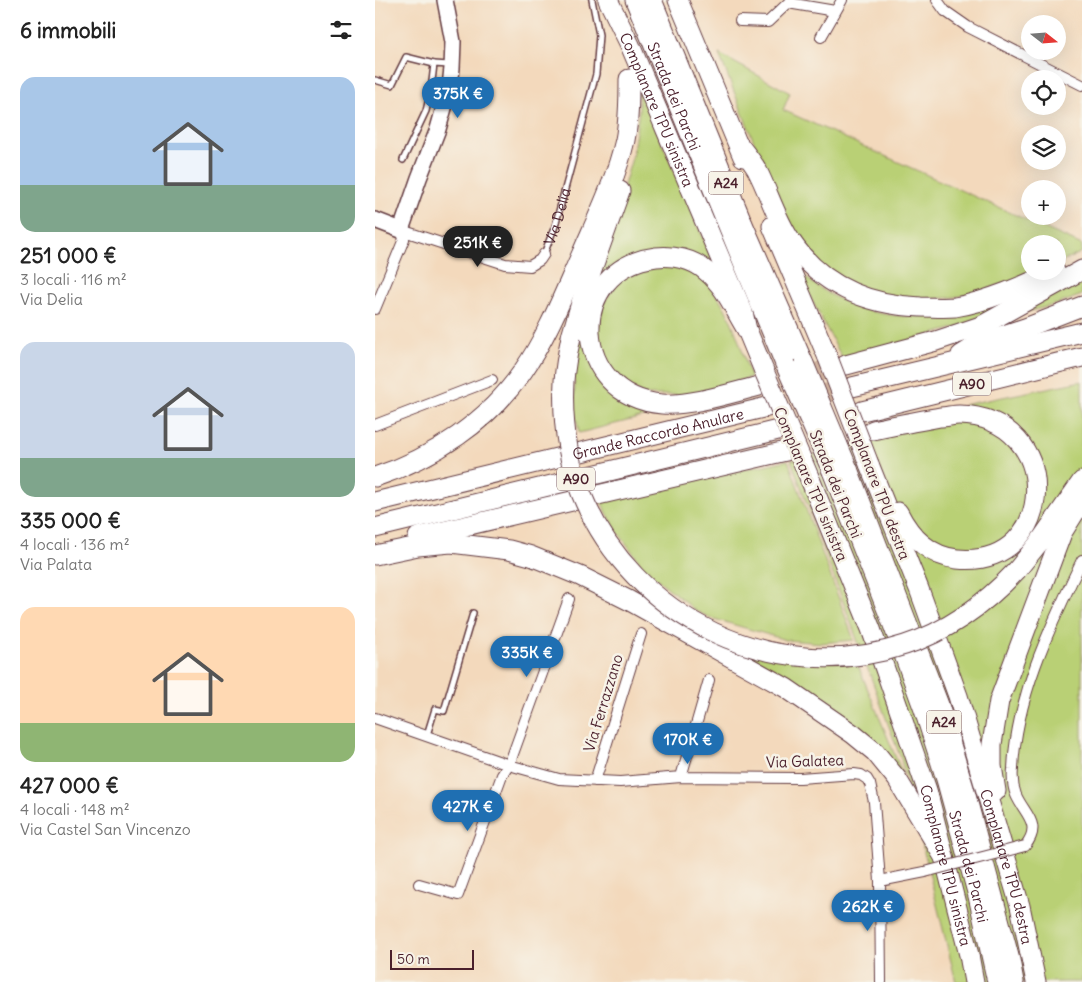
<!DOCTYPE html>
<html lang="it">
<head>
<meta charset="utf-8">
<style>
  body { margin:0; font-family:Delius,sans-serif; background:#f6f6f6; color:#222; height:100vh; display:flex; flex-direction:column; font-size:19px; white-space:nowrap }
  * { box-sizing:border-box; margin:0 }
  p { font-size:16px; color:#767676 }
  .icon { flex:none; width:28px; height:28px; fill:none; stroke:currentColor; stroke-width:2; stroke-linecap:round; stroke-linejoin:round }
  .map { position:relative; flex:1; overflow:hidden }
  .sheet { display:flex; flex-direction:column; background:#fff; width:375px }
  .sheet>* { flex:none }
  .needle { width:32px; rotate:107deg }
  .fabs { position:absolute; left:646px; top:15px; display:grid; gap:10px }
  .fabs a { display:grid; place-items:center; width:45px; height:45px; border-radius:50%; background:#fff; box-shadow:0 5px 20px #0002; font-size:25px }
  .scale { position:absolute; left:15px; bottom:12px; width:84px; box-sizing:border-box; padding-left:5px; border:2px solid #4a1f2b; border-top:0; font-size:14px; line-height:18px; white-space:nowrap; color:#4a1f2b; -webkit-text-stroke:4px #f7f3e8; paint-order:stroke }
  .price { position:absolute; translate:-50% -42px; padding:0 11px; border-radius:18px; background:#1f6fb2; color:#fff; font-size:16px; line-height:32px; filter:drop-shadow(0 1px 2px #0008) }
  .price::after { content:''; position:absolute; left:50%; top:30px; width:15px; height:11px; margin-left:-8px; background:inherit; clip-path:polygon(0 0,100% 0,50% 100%) }
  .price.selected { background:#222; color:#fff }
  ul { padding:0; list-style:none }
  li { display:grid; align-content:center; gap:10px; height:265px; padding:0 20px }
  li span { display:grid; place-items:center; height:155px; border-radius:15px; color:#555 }
  li>.icon { margin-inline-start:auto }
  span .icon { width:90px; height:90px; fill:#fffc; stroke-width:1 }
  li b { font-size:21px }
  h2 { display:flex; justify-content:space-between; align-items:center; height:60px; padding:0 20px; font-size:21px }
  main { display:flex; flex:1; min-height:0 }
  .map>svg:first-child { display:block }
  .green { fill:#b9d075; stroke:#827850 }
  .lines { fill:none; stroke-linecap:round; stroke-linejoin:round }
  .highway-tunnel { stroke:#d1b49f; stroke-width:19; stroke-dasharray:19 9; stroke-linecap:butt }
  .lane-casing { stroke:#633b41; stroke-width:8 }
  .street-casing { stroke:#633b41; stroke-width:12 }
  .secondary-casing { stroke:#633b41; stroke-width:18 }
  .highway-casing { stroke:#633b41; stroke-width:21 }
  .lane { stroke:#fff; stroke-width:5 }
  .street { stroke:#fff; stroke-width:10 }
  .secondary { stroke:#fff; stroke-width:15 }
  .highway { stroke:#fff; stroke-width:19 }
  .street-bridge-casing { stroke:#633b41; stroke-width:12; stroke-linecap:butt }
  .highway-bridge-casing { stroke:#633b41; stroke-width:21; stroke-linecap:butt }
  .street-bridge { stroke:#fff; stroke-width:10 }
  .highway-bridge { stroke:#fff; stroke-width:19 }
  .labels { text-anchor:middle; dominant-baseline:central; stroke-width:5; stroke-linejoin:round; paint-order:stroke }
  .shield { fill:#f7f3e8; stroke:#7e5f64; stroke-width:1 }
  .shield-label { font-size:14px; font-weight:bold; fill:#4a1f2b }
  .street-label { font-size:15px; fill:#4a1f2b; stroke:#f7f3e8 }
</style>
</head>
<body>
<main>
<section class="sheet">
<h2>6 immobili<svg class="icon" aria-label="filters" viewBox="0 0 24 24"><path d="M4 7h16M4 17h16"/><circle cx="9" cy="7" r="2"/><circle cx="15" cy="17" r="2"/></svg></h2>
<ul>
<li><span style="background:linear-gradient(#a9c7e8 70%,#7fa58c 0)"><svg class="icon" aria-label="home" viewBox="0 0 24 24"><path d="M3 11l9-7 9 7M6 9v11h12V9"/></svg></span><div><b>251 000 €</b><p>3 locali · 116 m²</p><p>Via Delia</p></div></li>
<li><span style="background:linear-gradient(#c9d6e8 75%,#7fa58c 0)"><svg class="icon" aria-label="home" viewBox="0 0 24 24"><path d="M3 11l9-7 9 7M6 9v11h12V9"/></svg></span><div><b>335 000 €</b><p>4 locali · 136 m²</p><p>Via Palata</p></div></li>
<li><span style="background:linear-gradient(#ffd9b3 75%,#8fb573 0)"><svg class="icon" aria-label="home" viewBox="0 0 24 24"><path d="M3 11l9-7 9 7M6 9v11h12V9"/></svg></span><div><b>427 000 €</b><p>4 locali · 148 m²</p><p>Via Castel San Vincenzo</p></div></li>
</ul>
</section>
<div class="map">
<svg width="707" height="982" viewBox="0 0 707 982">
  <rect width="100%" height="100%" fill="#f7f3e8"/>
  <filter id="ink" filterUnits="userSpaceOnUse"><feTurbulence type="fractalNoise" baseFrequency=".02" numOctaves="2"/><feDisplacementMap in="SourceGraphic" scale="10" xChannelSelector="R" yChannelSelector="G"/><feConvolveMatrix kernelMatrix="1 2 1 2 8 2 1 2 1" color-interpolation-filters="sRGB"/></filter>
  <filter id="wash" filterUnits="userSpaceOnUse"><feTurbulence type="fractalNoise" baseFrequency=".0096" numOctaves="4" result="noise"/><feDisplacementMap in="SourceGraphic" scale="20" xChannelSelector="R" yChannelSelector="G"/><feGaussianBlur stdDeviation="1.12" result="paint"/><feColorMatrix in="noise" values="0 0 0 0 0 0 0 0 0 0 0 0 0 0 0 0 0 1.4 0 .05"/><feComposite in="paint" operator="in"/></filter>
  <g filter="url(#wash)">
    <rect width="100%" height="100%" fill="#f3d9bc"/>
    <path class="green" d="M344,54L415,93L408,110L707,245V252L683,264L682,244H655V271H666L597,294L573,298L511,299L449,271L411,222Z
      M263,87L341,268L310,253L221,286L223,378L233,390L244,398L257,404L304,408L204,433L200,411L199,355L257,158L264,111Z
      M293,264C300,266 309,267 315,270C352,290 363,341 376,377L315,395H268L231,369L221,326L226,306L245,280L269,266Z
      M420,268C459,304 503,321 556,315C568,313 581,308 593,305C620,297 647,290 674,282L584,327L467,358Z
      M707,274V295L683,304L643,314Z
      M707,381V982H581L526,759L416,460L609,411L588,405Z
      M413,460L479,640L447,643L411,640L336,618L321,611L270,569L242,531L225,500Z
      M360,649L482,663L528,775C495,743 464,708 425,683C404,670 382,660 360,649Z"/>
  </g>
  <g filter="url(#ink)">
    <g class="lines">
      <path class="highway-tunnel" d="M384,386L471,365
        M392,407L477,387"/>
      <g class="lane-casing">
        <g id="lane">
          <path d="M0,80L17,85L31,57L59,64"/>
          <path d="M28,160L51,111L56,90L59,64L74,65"/>
          <path id="s1" d="M169,254L180,226L221,74L224,35L217,0"/>
          <path d="M52,735L60,709L69,711L98,613"/>
        </g>
      </g>
      <g class="street-casing">
        <path id="street" d="M562,0L570,11L593,27L707,85
          M365,21L393,22L413,3L460,11
          M446,37L467,0
          M26,230L130,264L155,266L165,260L169,254
          M0,309L29,239L26,230
          M0,425L117,380
          M0,718L134,765L184,779L245,782L306,777L425,778L479,774L486,775L492,779L495,784L499,802L505,881L550,872
          M306,777L334,680
          M220,781L266,634
          M650,846C668,824 649,814 641,795C638,787 637,778 638,769C641,696 676,625 707,560
          M505,881L506,982
          M44,884L83,895L127,775L134,765L194,599"/>
      </g>
      <g class="secondary-casing">
        <path id="secondary" d="M0,220L26,230L44,178L63,129L75,87L77,68L78,42L70,0"/>
      </g>
      <g class="highway-casing">
        <g id="highway">
          <path id="s2" d="M233,0L255,45L368,312L372,330L389,371"/>
          <path id="s3" d="M260,0L410,364"/>
          <path d="M277,0L368,224L429,364"/>
          <path d="M303,0L368,157"/>
          <path d="M364,145C370,153 377,161 382,170C394,193 401,219 416,241C447,287 493,305 546,307C557,307 569,308 580,307C612,302 650,285 680,271"/>
          <path d="M397,226L453,358"/>
          <path d="M372,330C359,309 350,286 331,271C318,259 298,255 281,257C189,269 195,396 287,404C315,406 356,393 384,386"/>
          <path d="M196,337L210,289L245,191"/>
          <path d="M586,355L607,342L650,328L707,306"/>
          <path d="M471,365L561,341L606,326L707,270"/>
          <path d="M477,387L707,332"/>
          <path d="M487,411L707,357"/>
          <path d="M498,430C520,425 543,421 565,417C571,417 578,415 584,415C689,417 684,569 582,559C554,556 535,536 523,512"/>
          <path id="s4" d="M494,464L544,589L583,696L645,906L661,982"/>
          <path d="M473,469L564,705L589,788L635,960L639,982"/>
          <path id="s5" d="M457,471L518,625L549,710L571,779L603,896L622,982"/>
          <path d="M0,477C58,458 113,422 148,371C173,335 189,293 207,253C223,216 241,179 250,140C254,120 254,100 254,79"/>
          <path id="s6" d="M435,479L496,629L552,790L594,955L599,982"/>
          <path id="s7" d="M0,502L392,407"/>
          <path d="M0,528L403,430"/>
          <path d="M43,537L411,451"/>
          <path d="M0,555L43,546L76,543L134,550L156,556L205,576L253,600L411,688L478,734L500,752L522,779L569,857"/>
          <path d="M642,570L663,544L707,481"/>
          <path d="M621,791L617,766V744L624,701L687,533L707,501"/>
        </g>
      </g>
      <use href="#lane" class="lane"/>
      <use href="#street" class="street"/>
      <use href="#secondary" class="secondary"/>
      <use href="#highway" class="highway"/>
      <g class="street-bridge-casing">
        <path id="street-bridge" d="M550,872L650,846"/>
      </g>
      <g class="highway-bridge-casing">
        <path id="highway-bridge" d="M196,337C193,351 190,366 189,381C187,419 192,458 206,493C257,619 401,688 530,645C574,631 611,603 642,570
          M453,358L494,464
          M410,364L457,471
          M429,364L473,469
          M389,371L435,479"/>
      </g>
      <use href="#street-bridge" class="street-bridge"/>
      <use href="#highway-bridge" class="highway-bridge"/>
    </g>
  </g>
  <g class="labels">
    <g class="shield">
      <rect x="333.5" y="171.5" width="35" height="23" rx="4"/>
      <rect x="578" y="372.5" width="38" height="23" rx="4"/>
      <rect x="182" y="467.5" width="38" height="23" rx="4"/>
      <rect x="551.5" y="710.5" width="35" height="23" rx="4"/>
    </g>
    <g class="shield-label">
      <text x="351" y="183">A24</text>
      <text x="597" y="384">A90</text>
      <text x="201" y="479">A90</text>
      <text x="569" y="722">A24</text>
    </g>
    <g class="street-label">
      <text stroke="none"><textPath href="#s3" startOffset="104">Strada dei Parchi</textPath></text>
      <text stroke="none"><textPath href="#s2" startOffset="120">Complanare TPU sinistra</textPath></text>
      <text stroke="none"><textPath href="#s1" startOffset="40">Via Delia</textPath></text>
      <text stroke="none"><textPath href="#s7" startOffset="291">Grande Raccordo Anulare</textPath></text>
      <text transform="translate(436 484) rotate(67)">Complanare TPU sinistra</text>
      <text transform="translate(461 484) rotate(68)">Strada dei Parchi</text>
      <text transform="translate(502 484) rotate(69)">Complanare TPU destra</text>
      <text transform="translate(228 703) rotate(-73)">Via Ferrazzano</text>
      <text transform="translate(430 761) rotate(-2)">Via Galatea</text>
      <text stroke="none"><textPath href="#s6" startOffset="410">Complanare TPU sinistra</textPath></text>
      <text stroke="none"><textPath href="#s5" startOffset="419">Strada dei Parchi</textPath></text>
      <text stroke="none"><textPath href="#s4" startOffset="426">Complanare TPU destra</textPath></text>
    </g>
  </g>
</svg>
<div class="fabs">
<a><svg class="needle" viewBox="-14 -14 28 28"><path d="M0-13l5 13h-10z" fill="#e53935"/><path d="M0 13l5-13h-10z" fill="#767676"/></svg></a>
<a><svg class="icon" aria-label="locate" viewBox="0 0 24 24"><circle cx="12" cy="12" r="6"/><path d="M12 2v4M12 18v4M2 12h4M18 12h4"/></svg></a>
<a><svg class="icon" aria-label="layers" viewBox="0 0 24 24"><path d="M12 4l9 5-9 5-9-5zM3 14l9 5 9-5"/></svg></a>
<a>+</a>
<a>−</a>
</div>
<div class="scale">50 m</div>
<b class="price" style="left:83px;top:119px">375K €</b>
<b class="price selected" style="left:103px;top:268px">251K €</b>
<b class="price" style="left:152px;top:678px">335K €</b>
<b class="price" style="left:313px;top:765px">170K €</b>
<b class="price" style="left:93px;top:832px">427K €</b>
<b class="price" style="left:493px;top:932px">262K €</b>
</div>
</main>
</body>
</html>
